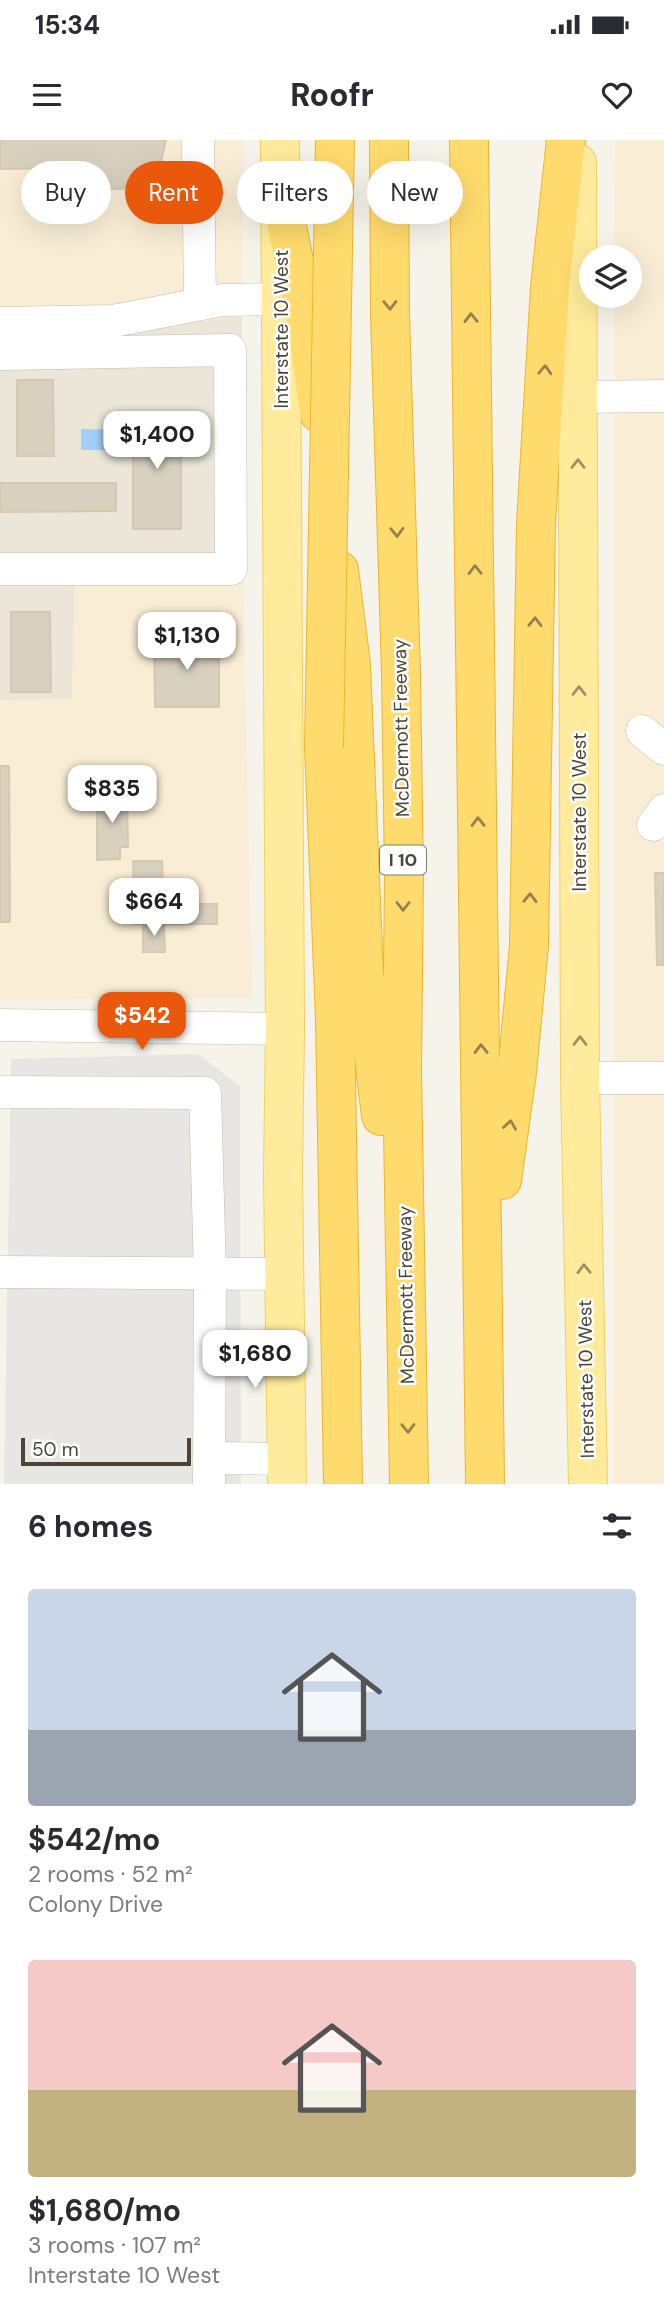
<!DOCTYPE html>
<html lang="en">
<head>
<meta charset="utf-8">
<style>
  body { margin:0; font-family:"DM Sans",sans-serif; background:#f2f2f3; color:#2b2b33; height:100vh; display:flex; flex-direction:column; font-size:26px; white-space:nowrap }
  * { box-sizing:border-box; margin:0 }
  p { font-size:23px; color:#7c7c81 }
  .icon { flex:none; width:38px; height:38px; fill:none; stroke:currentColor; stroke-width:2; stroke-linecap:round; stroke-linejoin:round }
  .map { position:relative; height:1344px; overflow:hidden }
  .panel { display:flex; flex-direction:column; background:#fff; flex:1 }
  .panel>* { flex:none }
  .banner { position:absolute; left:21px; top:21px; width:623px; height:63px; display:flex; gap:14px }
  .buttons { position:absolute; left:579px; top:105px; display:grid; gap:14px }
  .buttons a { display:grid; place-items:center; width:63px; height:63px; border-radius:50%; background:#fff; box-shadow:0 7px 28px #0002; font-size:35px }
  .scale { position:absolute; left:21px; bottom:18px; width:170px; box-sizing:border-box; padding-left:7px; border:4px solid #4c4537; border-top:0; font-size:19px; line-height:24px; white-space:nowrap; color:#4c4537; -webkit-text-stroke:5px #fff; paint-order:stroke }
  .price { position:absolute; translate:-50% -60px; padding:0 16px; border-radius:14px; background:#fff; color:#222; font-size:23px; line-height:46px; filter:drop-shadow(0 2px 4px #0008) }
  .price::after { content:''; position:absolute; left:50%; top:42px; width:21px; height:16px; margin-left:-10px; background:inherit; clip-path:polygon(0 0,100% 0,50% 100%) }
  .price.selected { background:#ea580c; color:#fff }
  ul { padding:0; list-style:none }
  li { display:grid; align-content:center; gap:14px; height:371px; padding:0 28px }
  li span { display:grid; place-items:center; height:217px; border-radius:7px; color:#555 }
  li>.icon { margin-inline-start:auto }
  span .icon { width:126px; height:126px; fill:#fffc; stroke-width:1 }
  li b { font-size:30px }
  h2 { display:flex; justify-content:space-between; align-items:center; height:84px; padding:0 28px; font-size:30px }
  .chip { padding:0 24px; border-radius:32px; background:#fff; box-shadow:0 7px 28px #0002; font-size:24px; line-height:63px }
  .chip.selected { background:#ea580c; color:#fff }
  .status { display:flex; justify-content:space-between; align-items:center; height:49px; padding:0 35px; background:#fff; direction:ltr }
  .status svg { height:19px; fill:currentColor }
  header { display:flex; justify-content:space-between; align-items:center; height:91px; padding:0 28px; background:#fff; font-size:32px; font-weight:800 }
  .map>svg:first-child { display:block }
  .residential { fill:#ebe6d8 }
  .commercial { fill:#f9edd5 }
  .parking { fill:#e8e6e2 }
  .water { fill:#a2cef7 }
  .building { fill:#d9d1bf; stroke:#d5cab1; stroke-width:2 }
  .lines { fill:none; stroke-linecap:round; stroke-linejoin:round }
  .minor-casing { stroke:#c3bdac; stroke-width:33 }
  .major-casing { stroke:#efd060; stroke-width:40 }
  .highway-casing { stroke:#ecb62f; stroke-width:40 }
  .minor { stroke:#fff; stroke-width:32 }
  .major { stroke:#ffeb9b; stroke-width:38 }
  .highway { stroke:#ffda6d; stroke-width:38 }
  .highway-bridge-casing { stroke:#ecb62f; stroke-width:40; stroke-linecap:butt }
  .highway-bridge { stroke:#ffda6d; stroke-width:38 }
  .oneway { stroke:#94814d }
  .oneway2 { stroke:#9d9064 }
  .labels { text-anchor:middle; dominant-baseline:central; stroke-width:5; stroke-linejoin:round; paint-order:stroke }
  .shield { fill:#fff; stroke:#827d73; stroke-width:2 }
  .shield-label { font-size:18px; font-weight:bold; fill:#4c4537 }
  .street-label { font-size:19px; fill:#4c4537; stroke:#fff }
</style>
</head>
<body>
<div class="status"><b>15:34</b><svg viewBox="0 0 49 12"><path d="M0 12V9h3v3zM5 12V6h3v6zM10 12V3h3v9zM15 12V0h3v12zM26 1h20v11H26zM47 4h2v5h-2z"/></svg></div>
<header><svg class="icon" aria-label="menu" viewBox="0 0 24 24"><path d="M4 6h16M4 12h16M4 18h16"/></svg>Roofr<svg class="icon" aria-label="heart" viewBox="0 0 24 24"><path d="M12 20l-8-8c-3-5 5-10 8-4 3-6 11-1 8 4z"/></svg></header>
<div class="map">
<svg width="664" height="1344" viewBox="0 0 664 1344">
  <rect width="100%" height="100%" fill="#f6f4ea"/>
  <path class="residential" d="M242,176L243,439L75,437L72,559L0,560V198L67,197Z"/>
  <path class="commercial" d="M0,0H243L242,176L67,197L0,198Z
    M615,0H664V1344H614V156H630V117H614Z
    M75,437L243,439L252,858L0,860V560L72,559Z"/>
  <path class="parking" d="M198,914L240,946L241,1344H4L11,919Z"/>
  <path class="water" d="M81,289L119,290V310H81Z"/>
  <path class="building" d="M0,0H166L155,48L60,50V28L0,29Z
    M17,240H53L54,316H17Z
    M133,273H181V389H133Z
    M0,343H116V371L0,372Z
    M11,472H50L51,552H11Z
    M154,497H219V567H155Z
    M0,626H9L10,782H0Z
    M97,652H127L128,707H120V719L97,720Z
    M133,721H162L164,784H135Z
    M655,733H664V825H657Z
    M164,764H217V784H164Z
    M143,784H164L165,812H143Z"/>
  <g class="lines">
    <g class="minor-casing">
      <path id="minor" d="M198,0L200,164
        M0,183L113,181L222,160L281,159
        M0,214L230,210L231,429H0
        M578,257L664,256
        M642,591L664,609
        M653,685L664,670
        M0,885L285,889
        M580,938H664
        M0,952L205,953L210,1133L209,1344
        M0,1132L283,1134
        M209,1318L286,1319"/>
    </g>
    <g class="major-casing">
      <path id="major" d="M280,0L285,889L283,1032L287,1344
        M577,23L580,938L588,1344"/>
    </g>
    <g class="highway-casing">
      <path id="highway" d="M389,0L390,174L401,533L404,736L402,930L409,1344
        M469,0L485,1344
        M280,51L307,186L319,273
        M339,430L351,525L364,833L381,976
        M324,607L335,878L343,1344
        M502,1040L517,932L529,806L536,383L550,147L566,0"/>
    </g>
    <use href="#minor" class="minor"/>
    <use href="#major" class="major"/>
    <use href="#highway" class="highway"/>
    <g class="highway-bridge-casing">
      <path id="highway-bridge" d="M324,607L335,0"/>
    </g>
    <use href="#highway-bridge" class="highway-bridge"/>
  </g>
  <defs><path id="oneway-chevron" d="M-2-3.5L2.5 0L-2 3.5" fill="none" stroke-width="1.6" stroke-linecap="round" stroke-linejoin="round" transform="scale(1.75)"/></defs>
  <g class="oneway">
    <use href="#oneway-chevron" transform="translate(390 165) rotate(89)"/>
    <use href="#oneway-chevron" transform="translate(471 178) rotate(-91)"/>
    <use href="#oneway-chevron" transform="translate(545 230) rotate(-87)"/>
    <use href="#oneway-chevron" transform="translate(397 392) rotate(88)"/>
    <use href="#oneway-chevron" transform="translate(475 430) rotate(-91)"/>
    <use href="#oneway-chevron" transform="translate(535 482) rotate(-89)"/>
    <use href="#oneway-chevron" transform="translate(478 682) rotate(-91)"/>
    <use href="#oneway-chevron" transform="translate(530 758) rotate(-89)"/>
    <use href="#oneway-chevron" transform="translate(403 766) rotate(90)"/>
    <use href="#oneway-chevron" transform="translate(481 909) rotate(-91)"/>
    <use href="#oneway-chevron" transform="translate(510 985) rotate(-82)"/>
    <use href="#oneway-chevron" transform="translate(408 1288) rotate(89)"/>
  </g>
  <g class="oneway2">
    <use href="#oneway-chevron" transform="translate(578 324) rotate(-90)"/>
    <use href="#oneway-chevron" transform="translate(579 551) rotate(-90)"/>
    <use href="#oneway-chevron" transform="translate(580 901) rotate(-90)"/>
    <use href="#oneway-chevron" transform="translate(584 1129) rotate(-91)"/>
  </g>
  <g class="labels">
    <rect class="shield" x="380" y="705.5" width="46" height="29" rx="5"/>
    <g class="shield-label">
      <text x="403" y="720">I 10</text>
    </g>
    <g class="street-label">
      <text transform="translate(281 189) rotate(-90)">Interstate 10 West</text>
      <text transform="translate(401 588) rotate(-91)">McDermott Freeway</text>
      <text transform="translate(579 672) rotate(-90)">Interstate 10 West</text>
      <text transform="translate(406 1155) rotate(-91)">McDermott Freeway</text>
      <text transform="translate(586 1239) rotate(-91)">Interstate 10 West</text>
    </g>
  </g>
</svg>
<div class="buttons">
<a><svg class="icon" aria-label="layers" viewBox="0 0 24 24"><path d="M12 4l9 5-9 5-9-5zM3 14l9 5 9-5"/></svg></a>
</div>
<div class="scale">50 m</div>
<b class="price" style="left:157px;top:331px">$1,400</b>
<b class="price" style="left:187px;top:532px">$1,130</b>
<b class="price" style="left:112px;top:685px">$835</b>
<b class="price" style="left:154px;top:798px">$664</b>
<b class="price selected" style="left:142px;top:912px">$542</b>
<b class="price" style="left:255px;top:1250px">$1,680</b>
<div class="banner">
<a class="chip">Buy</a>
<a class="chip selected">Rent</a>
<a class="chip">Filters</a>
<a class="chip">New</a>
</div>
</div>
<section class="panel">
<h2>6 homes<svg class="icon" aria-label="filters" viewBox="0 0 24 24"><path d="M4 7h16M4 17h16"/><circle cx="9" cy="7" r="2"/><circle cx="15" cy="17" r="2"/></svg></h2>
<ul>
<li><span style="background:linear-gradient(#c9d6e8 65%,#9aa5b1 0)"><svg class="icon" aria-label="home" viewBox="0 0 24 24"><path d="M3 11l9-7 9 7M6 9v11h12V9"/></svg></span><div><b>$542/mo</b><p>2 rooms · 52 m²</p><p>Colony Drive</p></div></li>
<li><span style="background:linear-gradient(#f6c9c9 60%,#c2b280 0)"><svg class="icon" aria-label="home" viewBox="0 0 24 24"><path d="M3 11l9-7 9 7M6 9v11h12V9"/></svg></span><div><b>$1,680/mo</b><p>3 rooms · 107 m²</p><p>Interstate 10 West</p></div></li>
</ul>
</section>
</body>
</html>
